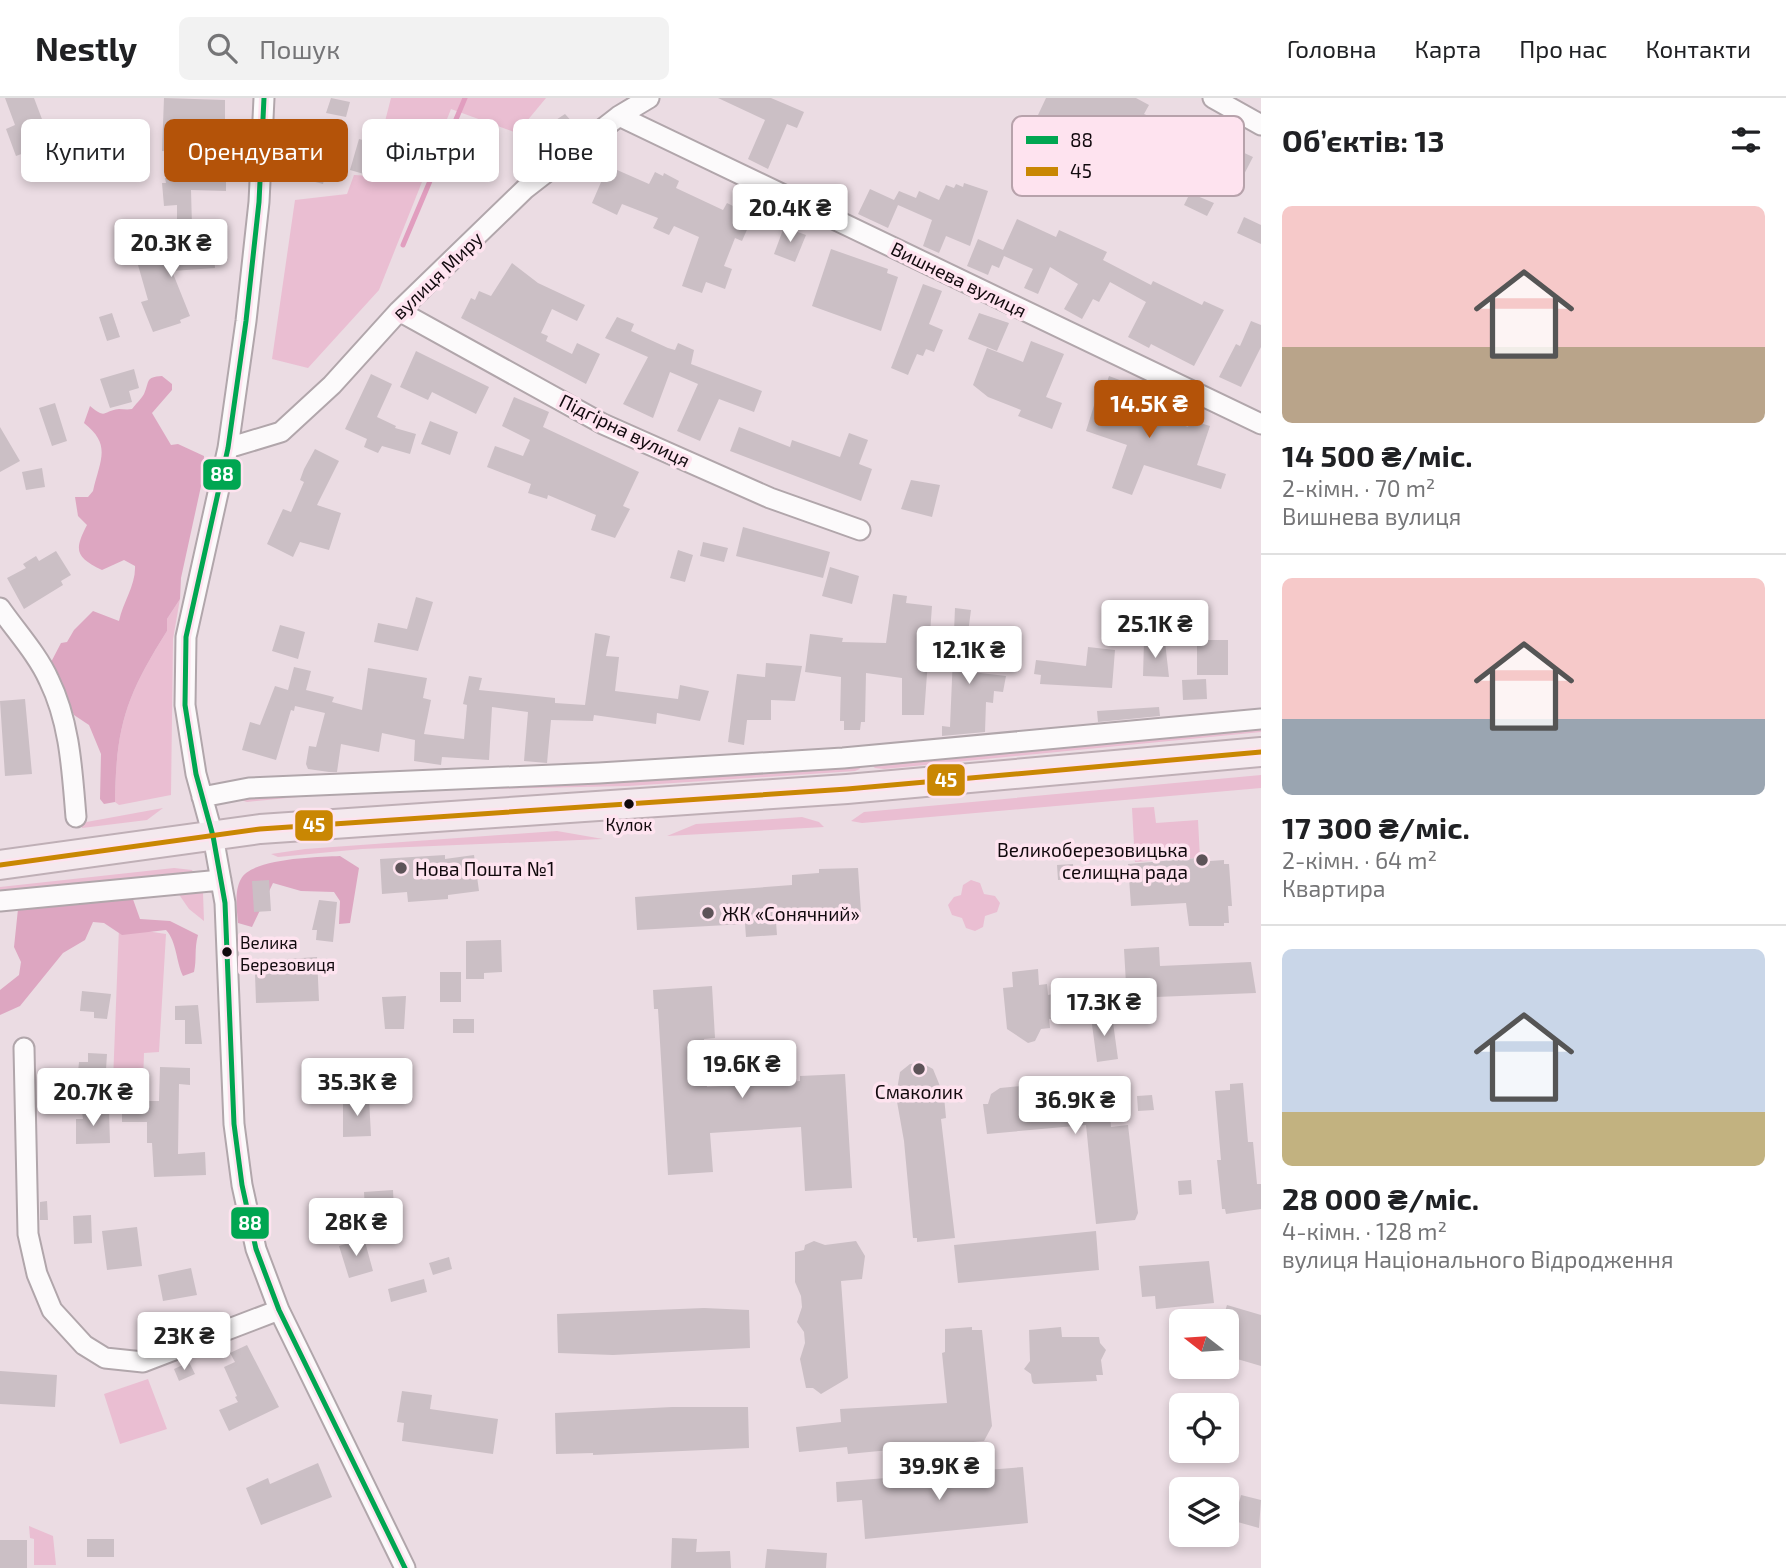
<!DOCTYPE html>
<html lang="uk">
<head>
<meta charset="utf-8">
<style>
  body { margin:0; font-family:"Exo 2",sans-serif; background:#f2f2f2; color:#202124; height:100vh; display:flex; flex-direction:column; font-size:26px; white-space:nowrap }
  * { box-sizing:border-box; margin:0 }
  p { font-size:23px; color:#757577 }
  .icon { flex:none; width:38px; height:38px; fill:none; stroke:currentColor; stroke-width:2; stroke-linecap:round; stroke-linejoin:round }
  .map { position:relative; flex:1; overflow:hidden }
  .details { display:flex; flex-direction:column; background:#fff; width:525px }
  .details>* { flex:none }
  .hud { position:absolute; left:21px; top:21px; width:665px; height:63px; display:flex; gap:14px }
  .needle { width:46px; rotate:287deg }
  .fabs { position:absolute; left:1169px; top:1211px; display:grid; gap:14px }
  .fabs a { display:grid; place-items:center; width:70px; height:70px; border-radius:10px; background:#fff; box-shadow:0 4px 10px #0003; font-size:35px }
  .price { position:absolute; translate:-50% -60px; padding:0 16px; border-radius:7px; background:#fff; color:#222; font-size:23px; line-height:46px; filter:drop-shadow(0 2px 4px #0008) }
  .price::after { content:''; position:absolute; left:50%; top:42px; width:21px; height:16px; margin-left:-10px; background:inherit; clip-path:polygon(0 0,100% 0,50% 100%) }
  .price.on { background:#b45309; color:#fff }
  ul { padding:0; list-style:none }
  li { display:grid; align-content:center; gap:14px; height:371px; padding:0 21px }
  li+li { border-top:2px solid #e0e0e0 }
  li span { display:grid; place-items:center; height:217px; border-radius:10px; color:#555 }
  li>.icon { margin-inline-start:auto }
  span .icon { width:126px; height:126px; fill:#fffc; stroke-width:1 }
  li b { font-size:30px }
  h2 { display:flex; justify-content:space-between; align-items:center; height:84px; padding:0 21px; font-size:30px }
  .tag { padding:0 24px; border-radius:10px; background:#fff; box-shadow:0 4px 10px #0003; font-size:24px; line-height:63px }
  .tag.on { background:#b45309; color:#fff }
  header { display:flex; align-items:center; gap:42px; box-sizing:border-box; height:98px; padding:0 35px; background:#fff; border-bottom:2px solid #e0e0e0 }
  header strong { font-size:33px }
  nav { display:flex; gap:38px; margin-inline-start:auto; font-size:24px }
  .search { width:490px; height:63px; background:#f2f2f2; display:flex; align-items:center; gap:18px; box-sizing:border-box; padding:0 24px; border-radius:10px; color:#757577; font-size:26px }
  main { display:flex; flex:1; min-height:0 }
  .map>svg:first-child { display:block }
  .green { fill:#eabed2 }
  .forest { fill:#dda6c1 }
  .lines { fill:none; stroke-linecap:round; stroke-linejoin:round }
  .stream { stroke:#e19ebf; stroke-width:5 }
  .building { fill:#cbbfc5 }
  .minor-casing { stroke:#b1a6ab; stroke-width:23 }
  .highway-casing { stroke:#bfafb6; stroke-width:32 }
  .minor { stroke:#fcfafb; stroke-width:19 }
  .highway { stroke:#f4e9ee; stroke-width:28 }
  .bus-1-casing { stroke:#fee3ef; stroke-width:10 }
  .bus-2-casing { stroke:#fee3ef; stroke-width:10 }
  .bus-1 { stroke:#00a651; stroke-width:5 }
  .bus-2 { stroke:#c98703; stroke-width:5 }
  .bus-dot { fill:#11090d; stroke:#fee3ef; stroke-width:2.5 }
  .poi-dot { fill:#5d5358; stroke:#fee3ef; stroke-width:2.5 }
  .labels { text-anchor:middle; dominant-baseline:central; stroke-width:7; stroke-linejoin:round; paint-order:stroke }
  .bus-label { font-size:17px; fill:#11090d; stroke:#fee3ef }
  .street-label { font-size:19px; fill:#11090d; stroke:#fee3ef }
  .poi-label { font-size:19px; fill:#11090d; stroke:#fee3ef; text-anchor:start }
  .key { fill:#fee3ef; stroke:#b7a2ab; stroke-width:2 }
  .key-label { font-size:19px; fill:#11090d }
  .line-badge { stroke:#fee3ef; stroke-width:2.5 }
  .badge-label { font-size:19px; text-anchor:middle; font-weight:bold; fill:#fff }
</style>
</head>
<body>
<header>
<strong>Nestly</strong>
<div class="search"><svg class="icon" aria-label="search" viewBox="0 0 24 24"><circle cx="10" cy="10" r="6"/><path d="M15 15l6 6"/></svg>Пошук</div>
<nav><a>Головна</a><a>Карта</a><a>Про нас</a><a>Контакти</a></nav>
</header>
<main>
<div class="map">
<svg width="1261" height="1470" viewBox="0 0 1261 1470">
  <rect width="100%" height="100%" fill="#ebdce3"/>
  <path class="green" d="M391,0H546L517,35L451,11L379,192L308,270L272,261L295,102L347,96L354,77L371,78Z
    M180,501L173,541L171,697L119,707L115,704C116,628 126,598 167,533V521Z
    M1261,626V634L884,671L875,670L867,663Z
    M857,666L860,671L855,673L628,688L349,694L247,704L237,701V697Z
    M1261,677V690L862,725L851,723L864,714Z
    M1154,709L1156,725L1198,722L1200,760L1135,764L1132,710Z
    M163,710L147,722L82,730L81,725Z
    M802,719L819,724L824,729L667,738L696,726Z
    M557,733L603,741L362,751L278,759L271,756L305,751Z
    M174,770L192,772L195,777L0,796V789Z
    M971,782L980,785L984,796L995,798L1000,805L997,814L985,818L983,829L975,833L966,830L962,820L952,817L948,807L954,799L961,797L963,787Z
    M178,795H203L204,823L189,811Z
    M119,829L166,836L159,954L144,955L143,986L113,983Z
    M148,1281L167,1331L120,1346L104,1296Z
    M29,1428L53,1438L56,1467H34V1441L30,1440Z"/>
  <path class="forest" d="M162,278L172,286V292L152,315L171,347L178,346L204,358L203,379L181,480L180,501L167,521V533C126,598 116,628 115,704L104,706L100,701L101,656L89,627L74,617L49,568L61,545L67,544L74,532L93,513L119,523C123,504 136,487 135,468L124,462L102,472C75,459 74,452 87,427L78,418L75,399H88L93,393C100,362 112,347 84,325L90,308C107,322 102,313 119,311C123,311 127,312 132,311C135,307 141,301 144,296C150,283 145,279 162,278Z
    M340,758L359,770L350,825L339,826L340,803L334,794L301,793L273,785L252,829L238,825C237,812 234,793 241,781C252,760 318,759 340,758Z
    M129,790L140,821L170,823L198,837C194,852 197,861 194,874L183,878C176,864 177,844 166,832L122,837L104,825L93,824L85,842L63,855L20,908L0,917V892L19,877L21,864L14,849L18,811Z"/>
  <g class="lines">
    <path class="stream" d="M403,147L465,0"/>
  </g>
  <path class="building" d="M5,0H34L51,45L16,58L6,31L15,27Z
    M164,0L225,2V32H194L196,55L162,53Z
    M331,0L350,4L346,19L326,15Z
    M718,0H771L804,14L797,30L787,26L768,71L748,61L765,22Z
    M1046,0H1136L1149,7L1144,16L1170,28L1176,19L1195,27L1202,33L1201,35L1253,59L1238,88L1210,76L1215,66L1174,51L1170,58L1161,54L1151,77L1157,80L1150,92L1144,89L1142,92L1125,81L1120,90L1106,83L1114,68L1082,53L1086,44L1053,29L1055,25L1038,17Z
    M565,16L575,27L553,49L539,33Z
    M359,41L373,45L364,76L350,72Z
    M307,54L330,60L323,86L300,80Z
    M608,68L649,86L655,74L663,78L664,75L679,83L676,90L723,112L727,105L753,118L742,143L735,140L724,168L732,171L725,191L706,184L702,195L682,188L699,139L674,128L669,137L653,130L658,120L622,106L617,117L592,105Z
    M226,75V93L191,92L192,128H177V107L164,108L162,85H166L165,80Z
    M964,85L988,93L970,148L946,138L939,155L923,148L932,122L898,107L888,130L858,116L870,91L894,102L899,93L916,100L919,93L939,102L946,87L954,90L956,86L963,89Z
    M1190,95L1214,105L1207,118L1184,107Z
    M1244,119L1261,127V146L1237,135Z
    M1017,121L1056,139L1059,132L1107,154L1103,162L1151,187L1153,183L1202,207L1204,203L1224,212L1194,268L1151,246L1149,250L1128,239L1146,204L1110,184L1099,204L1093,201L1082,221L1064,211L1078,186L1050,169L1038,196L1024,190L1033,171L1004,158L999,170L992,167L988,177L967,168L978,141L1003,152Z
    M784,129L806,137L795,164L774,156Z
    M213,138L215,170L172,173L190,218L180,222L181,225L153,234L141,204L148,202L136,160L144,157L143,150L161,145L164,155L188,154L187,139Z
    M831,151L888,171L887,175L898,179L881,233L812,208Z
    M512,165L538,185L585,207L577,223L552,211L541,235L548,238L546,243L572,256L577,245L600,256L586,286L461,220L471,200L475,202L479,193L491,198Z
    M923,186L942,193L929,226L943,232L934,254L926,251L923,258L917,256L908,277L891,270Z
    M112,215L120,239L107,243L99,219Z
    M979,215L1009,225L997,253L968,241Z
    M617,219L634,226L631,233L668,250L675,252L678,245L694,252L691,266L762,293L754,314L719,301L700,343L677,333L698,286L670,274L653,320L623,306L648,259L605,240Z
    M1251,223L1261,227V249L1241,289L1219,279L1236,246L1240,248Z
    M1031,243L1064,256L1046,299L1062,305L1052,331L1018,318L1021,312L988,299L973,287L987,250L1023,264Z
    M416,253L489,289L476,316L432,294L428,302L400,289Z
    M134,271L139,290L129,293L132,304L110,310L100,281Z
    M371,276L392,286L377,319L396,328L395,330L416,336L410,356L382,348L378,355L364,349L367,341L345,331Z
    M1109,278L1133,287L1128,303L1153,312L1152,316L1188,329L1190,322L1210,328L1197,367L1226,376L1221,391L1144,367L1132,397L1112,390L1127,347L1086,333L1097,298L1102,299Z
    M514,299L549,314L543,329L639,374L623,408L630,411L615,440L591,432L596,417L548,397L547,401L528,395L531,386L487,369L495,348L523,358L530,342L502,328Z
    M55,305L67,343L52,348L39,310Z
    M430,323L458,334L450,357L421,346Z
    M0,329L20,363L0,374Z
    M739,329L790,349L792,342L840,359L849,335L868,342L859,366L872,371L861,403L730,353Z
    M315,351L339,363L317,407L341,415L329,452L300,444L293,459L267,446L283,411L291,414L304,384L300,382L304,371Z
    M42,370L45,389L26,392L22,374Z
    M911,382L940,387L932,419L901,411Z
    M743,429L830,454L823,480L736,458Z
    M703,444L728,450L724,464L700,458Z
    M678,452L693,457L685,484L670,480Z
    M56,453L71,477L61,483L63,487L24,511L7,480L26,470L23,466L36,458L39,463Z
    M830,469L859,478L852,506L822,498Z
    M893,496L907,498L906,505L932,508L924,617H902V580L866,575L865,624H861L860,632H844V623H840L841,579L805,574L810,536L843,540L842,544L886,545Z
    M416,499L433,504L418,553L374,544L378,525L407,531Z
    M955,510L971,512L963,573L1006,578L1003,594L994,593L993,605L986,604L985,634L942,638V628L950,629Z
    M280,527L305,534L298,561L272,553Z
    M595,535L610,538L606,558L619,559L615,593L678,601L680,587L709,593L700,623L657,615L656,626L594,617L593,623L551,622L547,665L524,663L528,614L492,609L489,662L442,659L441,667L414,663L415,642L382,635L379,654L341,646L337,674H329L308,671L306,666L309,648L316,649L325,615L295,608L294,613L291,612L276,662L242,652L250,624L260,627L275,588L288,592L294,569L311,573L306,592L334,599L332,604L362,612L368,570L427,580L423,600L431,602L424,636L464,641L467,607L463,606L469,578L482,580L479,592L555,600V605L585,607Z
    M1197,542H1228V577H1197Z
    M1144,543L1165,544L1169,579L1143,578Z
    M1088,549L1115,552L1112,590L1040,586L1041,577L1034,576L1036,562L1086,568Z
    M766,565L802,568L795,603L771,602V622H747L744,647L728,644L737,576L765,579Z
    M1206,581L1207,601L1183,602L1182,582Z
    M25,601L32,676L5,678L0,603Z
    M1159,609L1160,618L1098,624L1097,613Z
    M445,757V761L474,757L479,793L448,797V801L408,804L407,794L382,796L380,761Z
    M1210,759V763L1224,762V766H1229L1232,808H1228L1229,825H1224V828H1189L1186,805L1131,808L1128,766Z
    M1073,766L1074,781L1058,782L1057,767Z
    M858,770L861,814H814L815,821L776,824L777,837L746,839L745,826L637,832L635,799L792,787V777L819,775V771Z
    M269,782L271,813L254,814L252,783Z
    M319,802L337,804L333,844L316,842L317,832H312Z
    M501,842L502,874L484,875V881H466V843Z
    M1159,849L1160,868L1251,864L1256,895L1156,899V884L1126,886L1124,851Z
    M317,859L319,903L256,905L255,876L288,875L287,861Z
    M1038,871L1039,887L1047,886L1048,897L1053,896L1055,920L1049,921L1050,930L1041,931L1035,943L1028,945L1007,931L1003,890L1013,889L1012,874Z
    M440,874H461V904H440Z
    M712,888L715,940L704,941L707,989L800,983V978L845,976L852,1090L805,1093L801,1029L710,1035L713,1074L668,1077L658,911H654L653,892Z
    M82,893L111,896L107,921L94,920V914L80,913Z
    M406,898L404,931H385L382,899Z
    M198,907L202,946H185V922H175V908Z
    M1112,917L1118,961L1097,964L1091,919Z
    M453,921H474V935H453Z
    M88,955L107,956L105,987L77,985L79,964H88Z
    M374,963L404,965L403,982H374Z
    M922,965L933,971L944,998L946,1020L941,1021L955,1140L917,1144V1140H913L904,1043L896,998L900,974L910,966Z
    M160,969L190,970V987L179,986L178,1056L205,1054L206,1077L154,1079L152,1045H147V1024H122V1003H159Z
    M1086,982L1108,993L1111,1029L1128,1027L1138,1115L1135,1122L1096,1126L1086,1027L987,1036L983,1006H988L991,996L1000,990Z
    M1243,985L1248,1044H1253L1257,1086H1261V1111L1226,1116L1225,1111H1222L1219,1081L1217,1062H1221L1215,993L1230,992V986Z
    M1152,997L1154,1012L1138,1013L1137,998Z
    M369,1000L371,1038L343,1039V1001Z
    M109,1013L110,1045L76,1046V1021H83L82,1014Z
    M1191,1082L1192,1096L1179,1097L1178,1083Z
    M393,1092L394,1111L365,1113L364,1094Z
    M47,1103L48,1122H40V1104Z
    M91,1117L92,1145L74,1146L73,1118Z
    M137,1129L142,1168L107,1172L102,1133Z
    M1096,1133L1099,1172L958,1185L954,1147Z
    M364,1140L373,1173L349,1180L339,1148Z
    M814,1143L825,1147L856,1143L865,1158L862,1181L841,1183L848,1280L821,1296L813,1290H806L800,1261L805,1245L804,1234L797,1224L802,1209L801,1198L795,1184V1154L804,1152L805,1147Z
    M449,1159L452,1171L433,1177L429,1165Z
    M1209,1163L1214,1205L1156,1211L1155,1198L1142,1199L1139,1168Z
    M191,1170L197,1197L163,1203L158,1177Z
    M424,1181L427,1194L391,1204L388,1191Z
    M1227,1207L1261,1217V1268L1227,1258V1223H1222Z
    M704,1210L749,1212L750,1250L613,1257L558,1255L557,1216Z
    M170,1225L174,1239L148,1249L143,1233Z
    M972,1229V1232H982L992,1328L984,1343L848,1356L847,1349L799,1354L796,1329L841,1324L840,1311L947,1305L942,1255L945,1254V1231Z
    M1061,1229L1062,1239H1099L1100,1245L1106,1252L1101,1262L1103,1277H1096L1097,1283L1034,1286L1032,1284L1031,1276L1024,1271L1030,1263L1029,1232Z
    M247,1247L279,1309L229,1333L219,1312L238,1304L235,1299L237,1298L224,1269L235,1264L230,1255Z
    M189,1264L195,1276L179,1283L174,1271Z
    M0,1273L57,1277L55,1309L0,1306Z
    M402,1293L432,1297L430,1311L498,1321L493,1356L402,1343L404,1325L397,1324Z
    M672,1309H748L749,1350L593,1357V1355L556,1356L555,1315Z
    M318,1365L332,1399L261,1427L246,1390L268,1380L270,1386Z
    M1023,1369L1028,1425L865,1441L862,1402L837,1404L836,1384Z
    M1241,1397L1261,1402L1259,1430L1234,1423Z
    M672,1440L697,1441L696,1454L730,1453L731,1470H671Z
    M87,1441H114V1459H87Z
    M0,1442H27V1470H0Z
    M767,1451L827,1455L826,1470H765Z"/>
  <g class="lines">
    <g class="minor-casing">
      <path id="minor" d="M264,0L259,104L246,223L228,350L186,539L185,607L196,676L213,738L225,805L234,1026L242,1087L256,1151L279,1212L405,1470
        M1213,0L1261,27
        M619,18L1261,326
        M399,213L603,326L770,400L860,432
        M228,350L281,334L332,287L399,213L525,91L619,18L649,0
        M0,510C16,533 38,557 49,582C70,625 72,672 76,719
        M202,699L249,690L599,675L843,660L1261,621
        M0,803L221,782
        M24,950L28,1136L37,1176L52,1212L84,1247L105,1260L143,1264L279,1212"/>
    </g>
    <g class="highway-casing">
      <path id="highway" d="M0,767L260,731L847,691L1261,654"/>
    </g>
    <use href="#minor" class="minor"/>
    <use href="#highway" class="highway"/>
    <g class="bus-1-casing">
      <path id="bus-1" d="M264,0L259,104L246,223L228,350L186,539L185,607L196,676L213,738L225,805L234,1026L242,1087L256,1151L279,1212L405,1470"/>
    </g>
    <g class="bus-2-casing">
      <path id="bus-2" d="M0,767L260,731L847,691L1261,654"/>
    </g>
    <use href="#bus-1" class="bus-1"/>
    <use href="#bus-2" class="bus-2"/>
  </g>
  <g class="bus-dot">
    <circle cx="629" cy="706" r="6"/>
    <circle cx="227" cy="854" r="6"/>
  </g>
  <g class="poi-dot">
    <circle cx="1202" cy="762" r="7"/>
    <circle cx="401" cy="770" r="7"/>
    <circle cx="708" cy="815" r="7"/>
    <circle cx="919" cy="971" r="7"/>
  </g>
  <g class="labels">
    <g class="bus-label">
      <text x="629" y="726">Кулок</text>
      <text x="240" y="844" text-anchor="start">Велика<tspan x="240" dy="22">Березовиця</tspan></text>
    </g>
    <g class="street-label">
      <text transform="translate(437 177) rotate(-44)">вулиця Миру</text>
      <text transform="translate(959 181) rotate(26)">Вишнева вулиця</text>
      <text transform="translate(625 332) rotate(26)">Підгірна вулиця</text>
    </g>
    <g class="poi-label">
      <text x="1188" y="751" text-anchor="end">Великоберезовицька<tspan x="1188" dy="22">селищна рада</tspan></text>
      <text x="415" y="770">Нова Пошта №1</text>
      <text x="722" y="815">ЖК «Сонячний»</text>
      <text x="919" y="993" text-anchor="middle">Смаколик</text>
    </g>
  </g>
  <rect x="1012" y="18" width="232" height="80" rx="10" class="key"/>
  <rect x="1026" y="38" width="32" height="8" fill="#00a651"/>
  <rect x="1026" y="69" width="32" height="9" fill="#c98703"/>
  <g class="key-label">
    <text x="1070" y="49">88</text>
    <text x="1070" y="80">45</text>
  </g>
  <g class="line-badge">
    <rect x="202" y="360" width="40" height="33" rx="7" fill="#00a651"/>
    <rect x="926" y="665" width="40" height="34" rx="7" fill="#c98703"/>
    <rect x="294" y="711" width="40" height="33" rx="7" fill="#c98703"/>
    <rect x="230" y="1108" width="40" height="34" rx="7" fill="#00a651"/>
  </g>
  <g class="badge-label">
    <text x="222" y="383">88</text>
    <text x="946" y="689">45</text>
    <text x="314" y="734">45</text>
    <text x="250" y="1132">88</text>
  </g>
</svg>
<div class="fabs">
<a><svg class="needle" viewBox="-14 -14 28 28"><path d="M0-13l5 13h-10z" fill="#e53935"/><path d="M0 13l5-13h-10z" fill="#757577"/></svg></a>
<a><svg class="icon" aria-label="locate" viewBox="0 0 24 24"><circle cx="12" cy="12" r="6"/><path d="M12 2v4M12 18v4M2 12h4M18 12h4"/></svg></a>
<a><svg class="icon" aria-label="layers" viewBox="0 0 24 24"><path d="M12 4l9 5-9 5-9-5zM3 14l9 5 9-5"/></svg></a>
</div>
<b class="price" style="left:790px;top:146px">20.4K ₴</b>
<b class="price" style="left:171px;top:181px">20.3K ₴</b>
<b class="price on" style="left:1149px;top:342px">14.5K ₴</b>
<b class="price" style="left:1155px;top:562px">25.1K ₴</b>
<b class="price" style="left:969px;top:588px">12.1K ₴</b>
<b class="price" style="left:1104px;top:940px">17.3K ₴</b>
<b class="price" style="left:742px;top:1002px">19.6K ₴</b>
<b class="price" style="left:357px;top:1020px">35.3K ₴</b>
<b class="price" style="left:93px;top:1030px">20.7K ₴</b>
<b class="price" style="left:1075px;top:1038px">36.9K ₴</b>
<b class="price" style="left:356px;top:1160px">28K ₴</b>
<b class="price" style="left:184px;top:1274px">23K ₴</b>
<b class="price" style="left:939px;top:1404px">39.9K ₴</b>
<div class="hud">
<a class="tag">Купити</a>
<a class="tag on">Орендувати</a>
<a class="tag">Фільтри</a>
<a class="tag">Нове</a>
</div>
</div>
<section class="details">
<h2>Об’єктів: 13<svg class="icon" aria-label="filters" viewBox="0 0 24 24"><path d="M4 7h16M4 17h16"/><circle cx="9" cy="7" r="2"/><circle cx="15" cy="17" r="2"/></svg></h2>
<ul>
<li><span style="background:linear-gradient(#f6c9c9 65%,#b9a48a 0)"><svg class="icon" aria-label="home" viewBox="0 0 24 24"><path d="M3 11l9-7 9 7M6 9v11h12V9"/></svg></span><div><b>14 500 ₴/міс.</b><p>2-кімн. · 70 m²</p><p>Вишнева вулиця</p></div></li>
<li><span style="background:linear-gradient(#f6c9c9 65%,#9aa5b1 0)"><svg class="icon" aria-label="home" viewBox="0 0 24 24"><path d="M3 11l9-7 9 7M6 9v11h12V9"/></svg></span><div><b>17 300 ₴/міс.</b><p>2-кімн. · 64 m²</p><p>Квартира</p></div></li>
<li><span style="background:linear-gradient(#c9d6e8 75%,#c2b280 0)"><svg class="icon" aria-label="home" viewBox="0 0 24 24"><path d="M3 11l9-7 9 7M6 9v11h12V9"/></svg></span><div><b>28 000 ₴/міс.</b><p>4-кімн. · 128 m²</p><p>вулиця Національного Відродження</p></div></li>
</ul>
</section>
</main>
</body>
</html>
